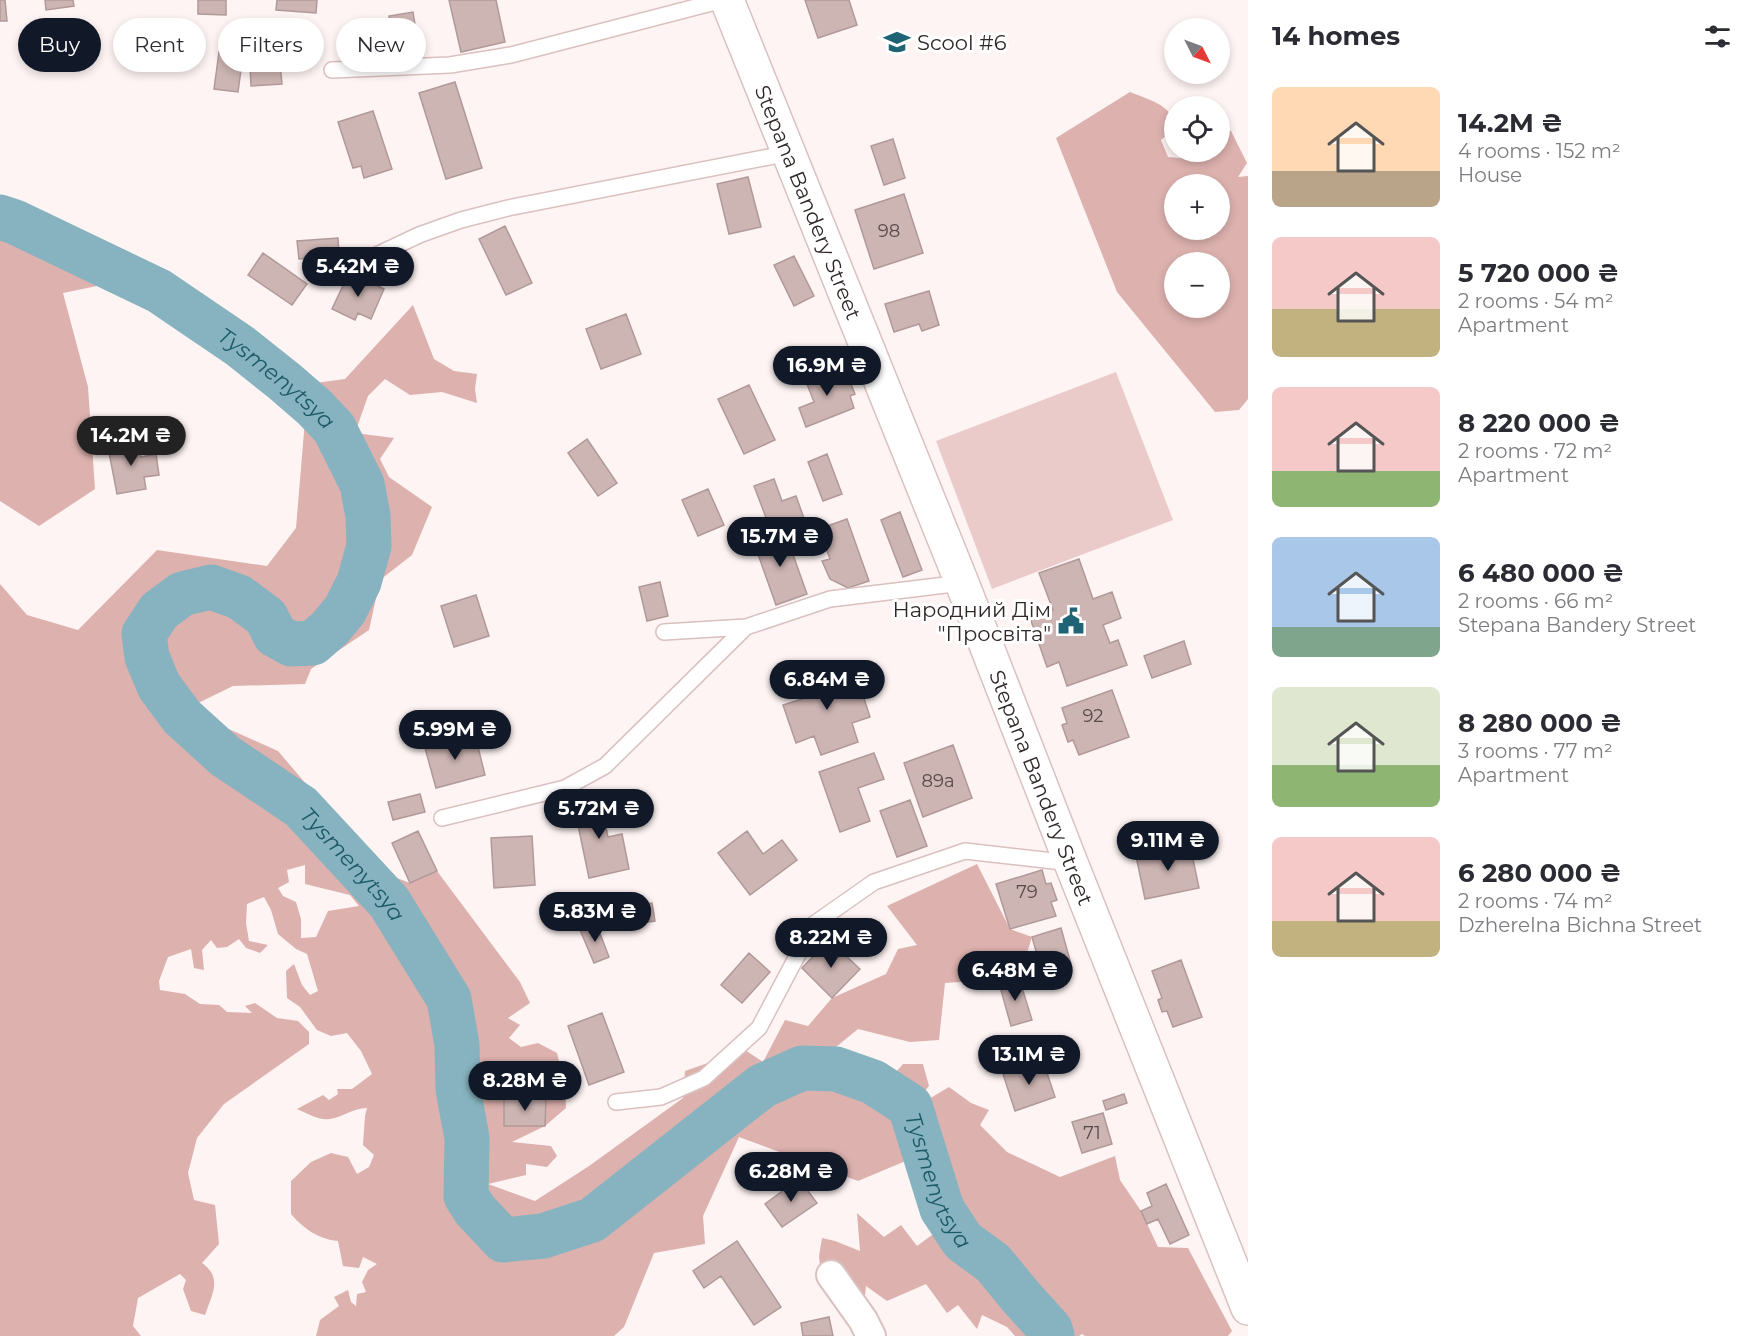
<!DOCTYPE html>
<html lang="en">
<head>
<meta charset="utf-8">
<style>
  body { margin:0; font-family:Montserrat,sans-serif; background:#f2f2f3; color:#2b2b33; height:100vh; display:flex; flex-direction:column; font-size:22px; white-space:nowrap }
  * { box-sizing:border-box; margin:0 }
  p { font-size:20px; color:#7c7c81 }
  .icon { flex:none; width:33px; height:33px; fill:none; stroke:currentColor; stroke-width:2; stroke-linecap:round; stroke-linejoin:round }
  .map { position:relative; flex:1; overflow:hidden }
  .panel { display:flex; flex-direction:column; background:#fff; width:510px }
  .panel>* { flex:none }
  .hud { position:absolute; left:18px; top:18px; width:570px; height:54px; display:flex; gap:12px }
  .needle { width:39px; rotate:132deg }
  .controls { position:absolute; left:1164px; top:18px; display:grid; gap:12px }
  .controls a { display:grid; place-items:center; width:66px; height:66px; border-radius:50%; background:#fff; box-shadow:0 3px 9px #0003; font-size:30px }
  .price { position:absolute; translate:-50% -51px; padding:0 14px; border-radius:21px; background:#111827; color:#fff; font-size:20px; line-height:39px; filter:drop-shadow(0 2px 3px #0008) }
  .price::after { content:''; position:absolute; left:50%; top:36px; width:18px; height:14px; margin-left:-9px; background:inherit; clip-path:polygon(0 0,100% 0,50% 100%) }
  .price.on { background:#222; color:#fff }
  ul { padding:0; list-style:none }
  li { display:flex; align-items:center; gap:18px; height:150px; padding:0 24px }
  li span { display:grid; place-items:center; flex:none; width:168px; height:120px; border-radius:9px; color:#555 }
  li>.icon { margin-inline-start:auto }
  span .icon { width:72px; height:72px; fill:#fffc; stroke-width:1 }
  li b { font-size:26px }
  h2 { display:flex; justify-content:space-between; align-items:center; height:72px; padding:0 24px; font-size:26px }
  .pill { padding:0 21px; border-radius:27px; background:#fff; box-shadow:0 3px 9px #0003; font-size:21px; line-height:54px }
  .pill.on { background:#111827; color:#fff }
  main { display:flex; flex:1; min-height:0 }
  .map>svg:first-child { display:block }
  .green { fill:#eacbc9 }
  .forest { fill:#dcb1ae; fill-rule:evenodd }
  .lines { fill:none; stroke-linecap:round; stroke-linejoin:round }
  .river { stroke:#86b3bf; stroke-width:45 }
  .building { fill:#ccb5b3; stroke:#b09998; stroke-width:1.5 }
  .service-casing { stroke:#d9c1bf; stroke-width:18 }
  .minor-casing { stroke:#d9c1bf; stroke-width:32 }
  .secondary-casing { stroke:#d9c1bf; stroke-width:36 }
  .service { stroke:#fff; stroke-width:15 }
  .minor { stroke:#fff; stroke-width:28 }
  .secondary { stroke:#fff; stroke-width:33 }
  .labels { text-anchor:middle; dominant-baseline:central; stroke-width:6; stroke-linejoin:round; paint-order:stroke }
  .number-label { font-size:18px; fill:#574a4a }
  .poi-label { font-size:21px; fill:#302727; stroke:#fff; text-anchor:start }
  .street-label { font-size:21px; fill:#302727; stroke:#fff }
  .water-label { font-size:22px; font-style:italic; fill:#1d5a68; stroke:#fff }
</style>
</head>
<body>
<main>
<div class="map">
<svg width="1248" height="1336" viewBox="0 0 1248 1336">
  <rect width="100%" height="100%" fill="#fef4f3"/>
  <path class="green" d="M1116,372L1173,520L992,589L936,441Z"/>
  <path class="forest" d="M1130,92C1149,100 1175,105 1174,129L1161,140L1168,157L1201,160L1205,152H1220V126L1231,131L1247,163L1238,177L1248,176V399L1239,410L1215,412L1117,292L1056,138ZM1174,184H1220V230H1174ZM1174,262H1220V308H1174Z
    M0,228L116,282L63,293L88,387L95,489L39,526L0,501Z
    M413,305L434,359L454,371L477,374L475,389L477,403L442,392L410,395L385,379L368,396L355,433L394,438L380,459L389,477L432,507L412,555L380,580L369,630L311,669L305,684L233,686L192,706L222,726L278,751L381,872L410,883L437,871L520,982L530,1003L508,1018L520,1025L509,1038L521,1047L538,1043L557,1053L565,1087L566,1108L545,1126L512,1142L551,1146L557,1156L547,1167L526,1164V1175L488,1184L535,1201L589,1166L683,1098L685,1071L745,1050L763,1062L785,1020L808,1026L832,998L886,974L898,949L917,945L887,906L977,864L1010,929L1032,937L1019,978L945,983L939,1040L910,1042L858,1029L825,1056L877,1094L903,1064H923L929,1086L907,1112L949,1087L971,1103L989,1110L980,1125L1007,1152L1060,1177L1115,1156L1120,1180L1141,1211L1158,1247L1188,1248L1232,1331L1228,1336H1085L1082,1334L1079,1336H1015L1007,1327L982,1315L977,1329L958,1305L947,1313L926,1284L887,1301L866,1286L864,1305L821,1275L819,1256L822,1238L835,1241L860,1251L857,1213L884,1237L901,1225L917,1246L936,1232L908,1160L858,1181L739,1137L703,1216L705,1244L654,1253L624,1327L614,1336H316L320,1320L339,1306L334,1297L348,1290L351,1302L356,1306L357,1294L366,1292L362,1282L368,1270L377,1264L363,1257L359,1268L343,1266L338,1241C318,1239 304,1229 291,1214V1181L311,1162L331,1153L348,1157L357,1174L369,1167L374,1155L363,1145L365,1116L367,1108C353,1108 343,1117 330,1119C320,1121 306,1113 297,1109L323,1095L329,1100L338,1094L337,1089H352L372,1074L361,1051L347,1033L331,1036L317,1030L300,1007L287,998L286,971L294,964L302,985L310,995L318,991L307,954L296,949L278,934L271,910L264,897L247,904L246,923L249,941L268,945L260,953L246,948L239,939L227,947L217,948L211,940L202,950L204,970L194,968L191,949L168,957L159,981L160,990L185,994L200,1004L219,1005L227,1012L252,1013L245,1006L255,1003L277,1018L298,1021L309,1032V1044L224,1104L197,1138L188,1173L194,1200L215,1205L219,1244L202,1263C223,1278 212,1294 205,1315L191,1311L183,1289L186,1280L180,1274L138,1298L133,1326L141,1336H0V584L27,615L78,630L157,550L267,566L296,528L308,384L345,379ZM305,865V884L350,895L359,906L328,911L316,937L301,938V919L296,902L283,896L278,888L289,882L287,870Z"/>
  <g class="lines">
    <path class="river" id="s1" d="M0,217L15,222L159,291L240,346L284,381L314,407L334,428L362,484L368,516L369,546L359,582L345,610L330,628L313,643L291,644L275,635L266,617L239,597L211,587L182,594L159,611L144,634L147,657L159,686L182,717L225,756L301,807L389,902L449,999L457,1045L458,1089L467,1138L466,1196L475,1210L503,1240L543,1236L592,1220L762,1086L802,1068L836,1069L873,1082L910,1106L942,1209L963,1241L993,1263L1021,1297L1050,1329L1052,1336"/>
  </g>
  <path class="building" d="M0,0H5L7,21H0Z
    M45,0H73L74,6L46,10Z
    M198,0H226V15L198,14Z
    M277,0H317L316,13L276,10Z
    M449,0H496L505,42L461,52Z
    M805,0H849L857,25L818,38Z
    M413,12L419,51L395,55L389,16Z
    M384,33L387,55L365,58L361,36Z
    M219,52L243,55L238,92L214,89Z
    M280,63L282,84L251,86L250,65Z
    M455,82L482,168L446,179L419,93Z
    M373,111L392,169L364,178L361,166L353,168L338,122Z
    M893,139L905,178L884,185L871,146Z
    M748,177L761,227L729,234L717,184Z
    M904,194L923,253L874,269L855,210Z
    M505,226L532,283L506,295L479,239Z
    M338,238L339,256L299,259L297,241Z
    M263,253L307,284L292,305L248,275Z
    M794,256L814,296L794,306L774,265Z
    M349,273L384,289L371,319L358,313L355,320L332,309Z
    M929,291L939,325L922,331L919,324L894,332L885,304Z
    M626,314L641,354L601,369L586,329Z
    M838,366L844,381L849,379L855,394L850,396L854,408L806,427L799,408L814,402L805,379Z
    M749,385L775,440L744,454L718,399Z
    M587,439L617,483L598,496L568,453Z
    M138,442L141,457L156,454L159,475L144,477L146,489L117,494L108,447Z
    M827,454L842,494L823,501L808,462Z
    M774,479L782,501L796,496L806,524L773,536L754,486Z
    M708,489L724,525L698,536L682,500Z
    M900,512L922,570L903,577L881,520Z
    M847,519L869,581L848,588L830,579L822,561L830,559L819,529Z
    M785,532L807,594L776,605L754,543Z
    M1079,559L1093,599L1112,592L1121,618L1103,625L1110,643L1118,640L1127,665L1067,686L1059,662L1047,667L1030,618L1053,610L1039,573Z
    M660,582L668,616L647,621L639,587Z
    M476,595L489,636L454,647L441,606Z
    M1184,641L1191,664L1152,678L1144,656Z
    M833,668L839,686L858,680L870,717L852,723L858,742L821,755L814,736L796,743L783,705L802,699L795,680Z
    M1112,690L1129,737L1079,755L1073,740L1068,742L1062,725L1067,723L1062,708Z
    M475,735L485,775L436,788L425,748Z
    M953,745L972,798L923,817L904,763Z
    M874,753L884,779L858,788L870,821L840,832L819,772Z
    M420,794L425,812L393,820L388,802Z
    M599,795L608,837L622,834L629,869L589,878L573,801Z
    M910,800L927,846L897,857L880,811Z
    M418,831L437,871L410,883L392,843Z
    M747,831L763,854L782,840L797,860L750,895L718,853Z
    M532,836L535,885L494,888L491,838Z
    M1190,845L1199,888L1145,899L1136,856Z
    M1042,870L1046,884L1051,883L1057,900L1051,902L1056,916L1010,929L996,884Z
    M652,903L655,921L617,926L615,909Z
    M596,923L609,957L594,963L580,930Z
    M1061,928L1071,964L1042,972L1032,937Z
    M829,940L860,969L832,998L802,968Z
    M749,953L770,972L742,1003L721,985Z
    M1181,960L1202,1017L1173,1027L1167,1011L1162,1012L1158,1000L1162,998L1152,971Z
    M1019,978L1032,1020L1011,1026L999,983Z
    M602,1013L624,1072L589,1085L568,1026Z
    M1043,1061L1055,1097L1015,1111L1003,1074Z
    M1124,1094L1127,1103L1106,1110L1103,1101Z
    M504,1099H546L545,1126H504Z
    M1103,1113L1112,1144L1082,1153L1072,1122Z
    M799,1179L817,1203L782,1227L765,1204Z
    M1166,1184L1189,1235L1170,1244L1158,1219L1147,1224L1141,1211L1152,1206L1147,1193Z
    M737,1241L781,1307L754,1325L721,1276L704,1288L693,1271Z
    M829,1317L833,1336H803L801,1323Z"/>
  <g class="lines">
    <g class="service-casing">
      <path id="service" d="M332,70L450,65L511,55L723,0
        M341,272L419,235L461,220L508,208L789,153
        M664,632L746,627
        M442,818L565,788L605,766L746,627L830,599L962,583
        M616,1102L661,1097L704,1078L759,1028L814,924L874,882L965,851L1071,863"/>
    </g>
    <g class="minor-casing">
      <path id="minor" d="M831,1275L863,1320L871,1336"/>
    </g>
    <g class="secondary-casing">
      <g id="secondary">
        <path id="s2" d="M727,0L962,583L1071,863L1248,1308"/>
      </g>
    </g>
    <use href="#service" class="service"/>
    <use href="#minor" class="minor"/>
    <use href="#secondary" class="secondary"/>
  </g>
  <defs>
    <g id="school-bare" transform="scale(2.07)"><path d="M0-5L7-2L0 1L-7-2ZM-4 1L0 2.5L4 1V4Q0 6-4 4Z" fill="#1f6475" stroke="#fff" stroke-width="2.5" paint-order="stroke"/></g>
    <g id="civic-bare" transform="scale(2.07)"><path d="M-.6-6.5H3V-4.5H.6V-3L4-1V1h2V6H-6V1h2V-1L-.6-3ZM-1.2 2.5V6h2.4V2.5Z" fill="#1f6475" stroke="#fff" stroke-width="2.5" paint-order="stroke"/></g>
  </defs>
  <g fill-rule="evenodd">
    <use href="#school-bare" x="897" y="42"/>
    <use href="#civic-bare" x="1071" y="621"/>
  </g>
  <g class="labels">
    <g class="number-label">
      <text x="889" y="231">98</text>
      <text x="1093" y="716">92</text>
      <text x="938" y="781">89а</text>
      <text x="1027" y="892">79</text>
      <text x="1092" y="1133">71</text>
    </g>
    <g class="poi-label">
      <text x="917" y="42">Scool #6</text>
      <text x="1051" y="609" text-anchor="end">Народний Дім<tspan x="1051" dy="24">"Просвіта"</tspan></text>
    </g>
    <g class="street-label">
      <text stroke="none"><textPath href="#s2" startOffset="218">Stepana Bandery Street</textPath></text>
      <text stroke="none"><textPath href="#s2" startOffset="848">Stepana Bandery Street</textPath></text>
    </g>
    <g class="water-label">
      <text stroke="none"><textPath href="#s1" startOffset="322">Tysmenytsya</textPath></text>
      <text stroke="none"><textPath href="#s1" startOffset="1168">Tysmenytsya</textPath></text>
      <text stroke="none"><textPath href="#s1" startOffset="2140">Tysmenytsya</textPath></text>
    </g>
  </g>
</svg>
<div class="controls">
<a><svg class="needle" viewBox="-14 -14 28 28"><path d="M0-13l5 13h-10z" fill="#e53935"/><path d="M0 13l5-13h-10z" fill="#7c7c81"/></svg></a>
<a><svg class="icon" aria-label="locate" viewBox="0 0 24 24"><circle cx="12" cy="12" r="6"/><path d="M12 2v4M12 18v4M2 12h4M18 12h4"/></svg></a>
<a>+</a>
<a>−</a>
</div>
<b class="price" style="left:358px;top:298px">5.42M ₴</b>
<b class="price" style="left:827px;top:397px">16.9M ₴</b>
<b class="price on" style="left:131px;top:467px">14.2M ₴</b>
<b class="price" style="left:780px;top:568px">15.7M ₴</b>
<b class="price" style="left:827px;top:711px">6.84M ₴</b>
<b class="price" style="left:455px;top:761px">5.99M ₴</b>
<b class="price" style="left:599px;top:840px">5.72M ₴</b>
<b class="price" style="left:1168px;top:872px">9.11M ₴</b>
<b class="price" style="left:595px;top:943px">5.83M ₴</b>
<b class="price" style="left:831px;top:969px">8.22M ₴</b>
<b class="price" style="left:1015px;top:1002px">6.48M ₴</b>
<b class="price" style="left:1029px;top:1086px">13.1M ₴</b>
<b class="price" style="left:525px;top:1112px">8.28M ₴</b>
<b class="price" style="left:791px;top:1203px">6.28M ₴</b>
<div class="hud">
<a class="pill on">Buy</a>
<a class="pill">Rent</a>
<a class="pill">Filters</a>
<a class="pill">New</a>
</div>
</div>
<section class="panel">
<h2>14 homes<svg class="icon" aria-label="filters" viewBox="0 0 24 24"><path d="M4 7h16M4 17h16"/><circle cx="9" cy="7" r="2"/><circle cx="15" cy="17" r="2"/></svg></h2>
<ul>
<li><span style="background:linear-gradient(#ffd9b3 70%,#b9a48a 0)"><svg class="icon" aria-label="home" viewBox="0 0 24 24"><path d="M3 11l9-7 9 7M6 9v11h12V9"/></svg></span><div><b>14.2M ₴</b><p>4 rooms · 152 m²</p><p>House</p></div></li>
<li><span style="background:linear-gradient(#f6c9c9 60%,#c2b280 0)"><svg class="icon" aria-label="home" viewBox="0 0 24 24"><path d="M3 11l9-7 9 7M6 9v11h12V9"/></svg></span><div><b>5 720 000 ₴</b><p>2 rooms · 54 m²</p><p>Apartment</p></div></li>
<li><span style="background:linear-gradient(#f6c9c9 70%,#8fb573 0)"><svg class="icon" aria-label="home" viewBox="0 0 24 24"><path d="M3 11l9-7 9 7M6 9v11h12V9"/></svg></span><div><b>8 220 000 ₴</b><p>2 rooms · 72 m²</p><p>Apartment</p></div></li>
<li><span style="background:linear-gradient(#a9c7e8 75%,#7fa58c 0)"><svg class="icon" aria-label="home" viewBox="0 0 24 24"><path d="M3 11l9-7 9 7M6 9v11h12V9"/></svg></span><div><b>6 480 000 ₴</b><p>2 rooms · 66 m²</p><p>Stepana Bandery Street</p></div></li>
<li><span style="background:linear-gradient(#dfe7d0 65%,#8fb573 0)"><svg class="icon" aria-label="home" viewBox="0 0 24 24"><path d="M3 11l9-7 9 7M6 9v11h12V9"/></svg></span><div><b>8 280 000 ₴</b><p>3 rooms · 77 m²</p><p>Apartment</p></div></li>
<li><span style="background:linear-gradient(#f6c9c9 70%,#c2b280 0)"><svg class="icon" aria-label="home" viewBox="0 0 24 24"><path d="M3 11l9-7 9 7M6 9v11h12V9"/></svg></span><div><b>6 280 000 ₴</b><p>2 rooms · 74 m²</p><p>Dzherelna Bichna Street</p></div></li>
</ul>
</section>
</main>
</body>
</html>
